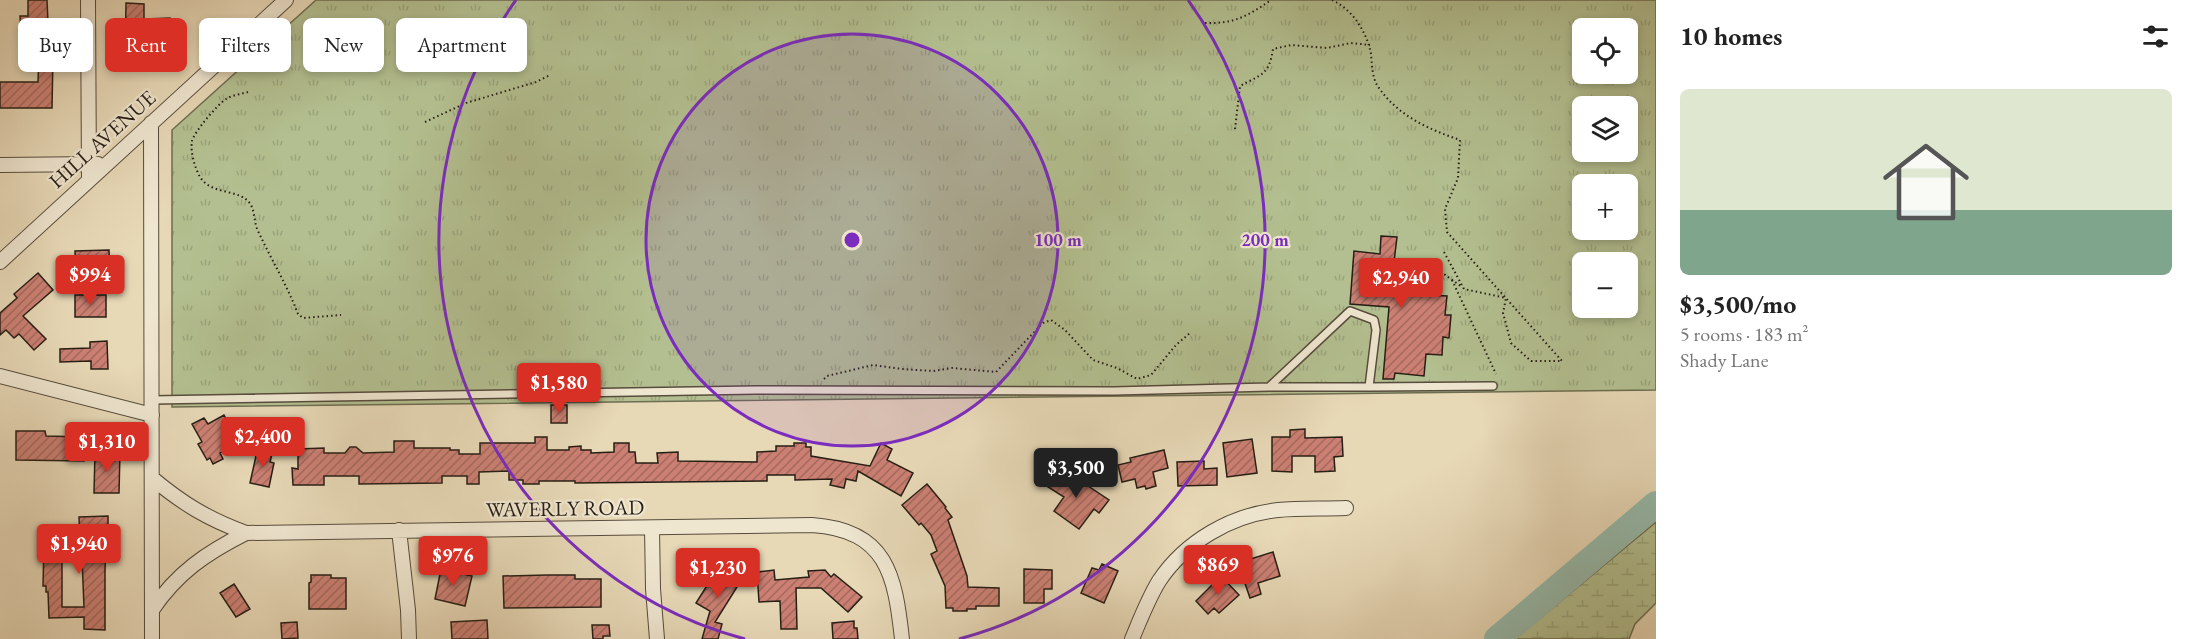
<!DOCTYPE html>
<html lang="en">
<head>
<meta charset="utf-8">
<style>
  body { margin:0; font-family:"EB Garamond",serif; background:#f6f6f6; color:#222; height:100vh; display:flex; flex-direction:column; font-size:22px; white-space:nowrap }
  * { box-sizing:border-box; margin:0 }
  p { font-size:20px; color:#767676 }
  .icon { flex:none; width:33px; height:33px; fill:none; stroke:currentColor; stroke-width:2; stroke-linecap:round; stroke-linejoin:round }
  .map { position:relative; flex:1; overflow:hidden }
  .drawer { display:flex; flex-direction:column; background:#fff; width:540px }
  .drawer>* { flex:none }
  .guide { position:absolute; left:18px; top:18px; width:570px; height:54px; display:flex; gap:12px }
  .fabs { position:absolute; left:1572px; top:18px; display:grid; gap:12px }
  .fabs a { display:grid; place-items:center; width:66px; height:66px; border-radius:9px; background:#fff; box-shadow:0 3px 9px #0003; font-size:30px }
  .price { position:absolute; translate:-50% -51px; padding:0 14px; border-radius:6px; background:#d93025; color:#fff; font-size:20px; line-height:39px; filter:drop-shadow(0 2px 3px #0008) }
  .price::after { content:''; position:absolute; left:50%; top:36px; width:18px; height:14px; margin-left:-9px; background:inherit; clip-path:polygon(0 0,100% 0,50% 100%) }
  .price.active { background:#222; color:#fff }
  ul { padding:0; list-style:none }
  li { display:grid; align-content:center; gap:12px; height:318px; padding:0 24px }
  li+li { border-top:2px solid #e0e0e0 }
  li span { display:grid; place-items:center; height:186px; border-radius:9px; color:#555 }
  li>.icon { margin-inline-start:auto }
  span .icon { width:108px; height:108px; fill:#fffc; stroke-width:1 }
  li b { font-size:26px }
  h2 { display:flex; justify-content:space-between; align-items:center; height:72px; padding:0 24px; font-size:26px }
  .pill { padding:0 21px; border-radius:9px; background:#fff; box-shadow:0 3px 9px #0003; font-size:21px; line-height:54px }
  .pill.active { background:#d93025; color:#fff }
  main { display:flex; flex:1; min-height:0 }
  .map>svg:first-child { display:block }
  .grass { fill:url(#grass-tufts); stroke:#6d6e52; stroke-width:1.5; fill-rule:evenodd }
  .wetland { fill:url(#wetland-marsh); stroke:#6d6e52; stroke-width:1.5 }
  .lines { fill:none; stroke-linecap:round; stroke-linejoin:round }
  .river { stroke:#97baab; stroke-width:26 }
  .building { fill:url(#building-hatch); stroke:#271e15; stroke-width:1.5; fill-rule:evenodd }
  .lane-casing { stroke:#574c3d; stroke-width:10 }
  .street-casing { stroke:#574c3d; stroke-width:16 }
  .path { stroke:#271e15; stroke-width:2; stroke-dasharray:1.5 3; stroke-linecap:butt }
  .lane { stroke:#efe6d0; stroke-width:7 }
  .street { stroke:#efe6d0; stroke-width:14 }
  .ring { fill:none; stroke:#7b2cbf; stroke-width:3 }
  .labels { text-anchor:middle; dominant-baseline:central; stroke-width:4.5; stroke-linejoin:round; paint-order:stroke }
  .street-label { font-size:21px; fill:#271e15; stroke:#efe6d0 }
  .centre { fill:#7b2cbf; stroke:#efe6d0; stroke-width:3 }
  .ring-label { font-size:18px; text-anchor:middle; font-weight:bold; fill:#7b2cbf; stroke:#efe6d0; stroke-width:4.5; stroke-linejoin:round; paint-order:stroke }
</style>
</head>
<body>
<main>
<div class="map">
<svg width="1656" height="639" viewBox="0 0 1656 639">
  <defs>
    <pattern id="grass-tufts" width="24" height="20" patternUnits="userSpaceOnUse" patternTransform="scale(1.5)"><rect width="24" height="20" fill="#b3bf90"/><path d="M3 7l-1-3M5 7V3M7 7l1-3M15 17l-1-3M17 17v-4M19 17l1-3" fill="none" stroke="#9aa47b"/></pattern>
    <pattern id="wetland-marsh" width="20" height="14" patternUnits="userSpaceOnUse" patternTransform="scale(1.5)"><rect width="20" height="14" fill="#b3bf90"/><path d="M1 5h8M5 5V1M11 12h8M15 12V8" fill="none" stroke="#9aa47b"/></pattern>
    <pattern id="building-hatch" width="6" height="6" patternUnits="userSpaceOnUse" patternTransform="scale(1.5)"><rect width="6" height="6" fill="#cb8073"/><path d="M-1 1l2-2M0 6l6-6M5 7l2-2" fill="none" stroke="#a5685d"/></pattern>
  </defs>
  <rect width="100%" height="100%" fill="#e7d8b6"/>
  <filter id="stains"><feTurbulence type="fractalNoise" baseFrequency=".00333" numOctaves="4"/><feColorMatrix values="0 0 0 0 .2 0 0 0 0 .09 0 0 0 0 .02 0 0 0 .5 -.17"/></filter>
  <radialGradient id="worn" r=".72"><stop offset=".6" stop-color="#630" stop-opacity="0"/><stop offset="1" stop-color="#630" stop-opacity=".3"/></radialGradient>
  <path class="grass" d="M316,0H1656V390L172,407V130ZM1582,28H1628V74H1582ZM1582,106H1628V152H1582ZM1582,184H1628V230H1582ZM1582,262H1628V308H1582Z"/>
  <path class="wetland" d="M1656,522V603L1635,624L1629,639H1515Z"/>
  <g class="lines">
    <path class="river" d="M1497,639L1656,504"/>
  </g>
  <path class="building" d="M28,0H47L49,45H31L30,34L21,35L20,16H28Z
    M126,3L144,4V19L170,18V41H176V56H151V60H125Z
    M39,56H53L52,108H0V82H38Z
    M1381,236L1397,237L1393,270L1433,274L1431,295L1447,296L1445,315H1451L1449,338L1443,337L1442,355L1426,354L1424,376L1395,373L1394,379H1383L1389,307L1350,304L1354,251L1380,254Z
    M109,250L110,274H76L75,251Z
    M38,273L53,290L23,316L46,339L34,350L19,334L14,338L6,330L0,335V313L17,298L14,294Z
    M58,273H75V290H58Z
    M75,295H106V317H75Z
    M107,341L108,369H91V361L60,362V349L90,348V342Z
    M551,405H567V423H551Z
    M224,415L239,442L220,453L223,459L213,464L210,458L207,460L198,444L202,442L192,424L204,418L208,424Z
    M1305,429V438L1342,437L1343,456L1334,457L1335,471L1315,472V456H1292V472L1272,471V437H1290V430Z
    M16,431H45L46,436L84,437V461L16,460Z
    M535,437H547V450H569V447L581,446V450H591V453L614,452V443H629V452H635L636,463H658L657,453L678,452V461L757,462V452L776,451V446H794V443H806V447H811V456L870,466L881,443L892,449L887,460L913,473L901,496L858,471L856,481L846,479L844,488L830,485L832,479L795,480V475H767V481L575,483V481H539V484H523V480H509V471L479,472V484H467V476H442V483L359,484V476H324V485H293L292,468L298,469V449L324,448V453H345L350,447H356L363,453L394,452V441H414V448H450V450H459V454H480V443H535Z
    M1252,439L1257,473L1227,477L1223,443Z
    M258,447L273,450L270,462L274,463L269,487L250,483Z
    M1164,450L1168,468L1153,472L1156,486L1146,489L1145,486L1137,488L1135,479L1122,482L1118,465L1131,462L1130,458Z
    M95,452H120L119,493H94Z
    M1204,461V469L1217,468V485L1178,486L1177,462Z
    M1067,472L1109,500L1099,513L1094,509L1079,529L1054,511L1064,497L1045,485L1053,473L1062,479Z
    M927,484L946,507L945,508L952,517L948,520L967,576L968,587L999,588V606H976V609H967V611H953V608H946L945,586L931,554L937,551L931,535L921,523L919,525L902,505Z
    M108,516V540H106L105,572V630L84,629V617L49,618L48,592H46V586H43L44,544L80,545L79,517ZM62,559H82L84,607H62Z
    M1273,552L1280,576L1258,583L1261,594L1250,598L1238,563Z
    M1102,564L1118,571L1104,603L1081,593L1092,568L1099,570Z
    M720,565L742,579L715,622L722,624L718,639H702L710,611L696,603Z
    M441,569L472,576L465,606L435,599Z
    M1024,569L1052,570V589H1044V603H1024Z
    M774,570L775,580L809,577L808,571L825,570L831,577L834,574L862,597L848,612L821,588H796L797,629H781L780,601L759,602L757,572Z
    M311,575H331V578H346V609H309V583L311,582Z
    M547,575H575V579H601V607L504,608L503,576Z
    M1221,576L1239,595L1219,613L1214,608L1208,614L1196,601Z
    M234,584L250,609L236,617L220,593Z
    M487,620L488,639H452L451,622Z
    M854,621V628H857L858,639H833L832,623Z
    M297,622L298,638L282,639L281,623Z
    M592,625H609L610,636H603V639H593Z"/>
  <g class="lines">
    <g class="lane-casing">
      <path id="lane" d="M1369,387L1493,386
        M152,400L756,390L1114,391L1269,387L1350,311L1374,320L1376,330L1369,387H1268"/>
    </g>
    <g class="street-casing">
      <path id="street" d="M88,0L89,179
        M151,123L152,639
        M0,165L98,164
        M0,262L286,0
        M0,376L152,415
        M152,478C183,504 208,519 246,533
        M652,528L653,589L657,639
        M399,530L408,610L409,639
        M152,610C177,573 206,553 246,533L812,525C887,530 895,575 902,639
        M1132,639C1140,620 1148,599 1159,581C1185,542 1231,515 1278,510C1300,508 1324,509 1346,508"/>
    </g>
    <path class="path" d="M1332,0C1352,9 1367,32 1371,54C1372,63 1372,77 1377,85C1396,115 1428,129 1460,140L1458,178L1445,209L1447,232L1562,361H1531L1511,343L1503,313L1506,298
      M1205,23C1234,24 1248,16 1271,0
      M248,92C241,94 233,95 226,99C218,104 194,132 192,141C190,152 195,168 200,177C212,196 241,188 251,205C255,213 254,223 258,231C271,259 287,285 298,314L303,318L341,315
      M425,122L466,103L536,82L550,75
      M1235,129L1240,86C1262,74 1269,75 1273,49L1291,45L1327,48L1351,43L1370,45
      M1444,252L1464,289L1506,298
      M1437,269L1462,287
      M1452,280L1496,374
      M824,379L827,376L873,365L902,369L933,371L952,368L996,372L1043,323L1051,320L1065,330L1093,360L1117,368L1137,379L1151,375L1176,345L1190,333"/>
    <use href="#lane" class="lane"/>
    <use href="#street" class="street"/>
  </g>
  <circle cx="852" cy="240" r="206" fill="#7b2cbf" fill-opacity=".12"/>
  <g class="ring">
    <circle cx="852" cy="240" r="206"/>
    <path d="M745 639A413 413 0 0 1 516 0M1188 0A413 413 0 0 1 959 639"/>
  </g>
  <g class="labels">
    <g class="street-label">
      <text transform="translate(102 139) rotate(-42)">HILL AVENUE</text>
      <text transform="translate(565 508) rotate(-1)">WAVERLY ROAD</text>
    </g>
  </g>
  <circle cx="852" cy="240" r="9" class="centre"/>
  <g class="ring-label">
    <text x="1058" y="246">100 m</text>
    <text x="1265" y="246">200 m</text>
  </g>
  <rect width="100%" height="100%" filter="url(#stains)"/>
  <rect width="100%" height="100%" fill="url(#worn)"/>
</svg>
<div class="fabs">
<a><svg class="icon" aria-label="locate" viewBox="0 0 24 24"><circle cx="12" cy="12" r="6"/><path d="M12 2v4M12 18v4M2 12h4M18 12h4"/></svg></a>
<a><svg class="icon" aria-label="layers" viewBox="0 0 24 24"><path d="M12 4l9 5-9 5-9-5zM3 14l9 5 9-5"/></svg></a>
<a>+</a>
<a>−</a>
</div>
<b class="price" style="left:90px;top:306px">$994</b>
<b class="price" style="left:1401px;top:309px">$2,940</b>
<b class="price" style="left:559px;top:414px">$1,580</b>
<b class="price" style="left:263px;top:468px">$2,400</b>
<b class="price" style="left:107px;top:473px">$1,310</b>
<b class="price active" style="left:1076px;top:499px">$3,500</b>
<b class="price" style="left:79px;top:575px">$1,940</b>
<b class="price" style="left:453px;top:587px">$976</b>
<b class="price" style="left:1218px;top:596px">$869</b>
<b class="price" style="left:718px;top:599px">$1,230</b>
<div class="guide">
<a class="pill">Buy</a>
<a class="pill active">Rent</a>
<a class="pill">Filters</a>
<a class="pill">New</a>
<a class="pill">Apartment</a>
</div>
</div>
<section class="drawer">
<h2>10 homes<svg class="icon" aria-label="filters" viewBox="0 0 24 24"><path d="M4 7h16M4 17h16"/><circle cx="9" cy="7" r="2"/><circle cx="15" cy="17" r="2"/></svg></h2>
<ul>
<li><span style="background:linear-gradient(#dfe7d0 65%,#7fa58c 0)"><svg class="icon" aria-label="home" viewBox="0 0 24 24"><path d="M3 11l9-7 9 7M6 9v11h12V9"/></svg></span><div><b>$3,500/mo</b><p>5 rooms · 183 m²</p><p>Shady Lane</p></div></li>
</ul>
</section>
</main>
</body>
</html>
